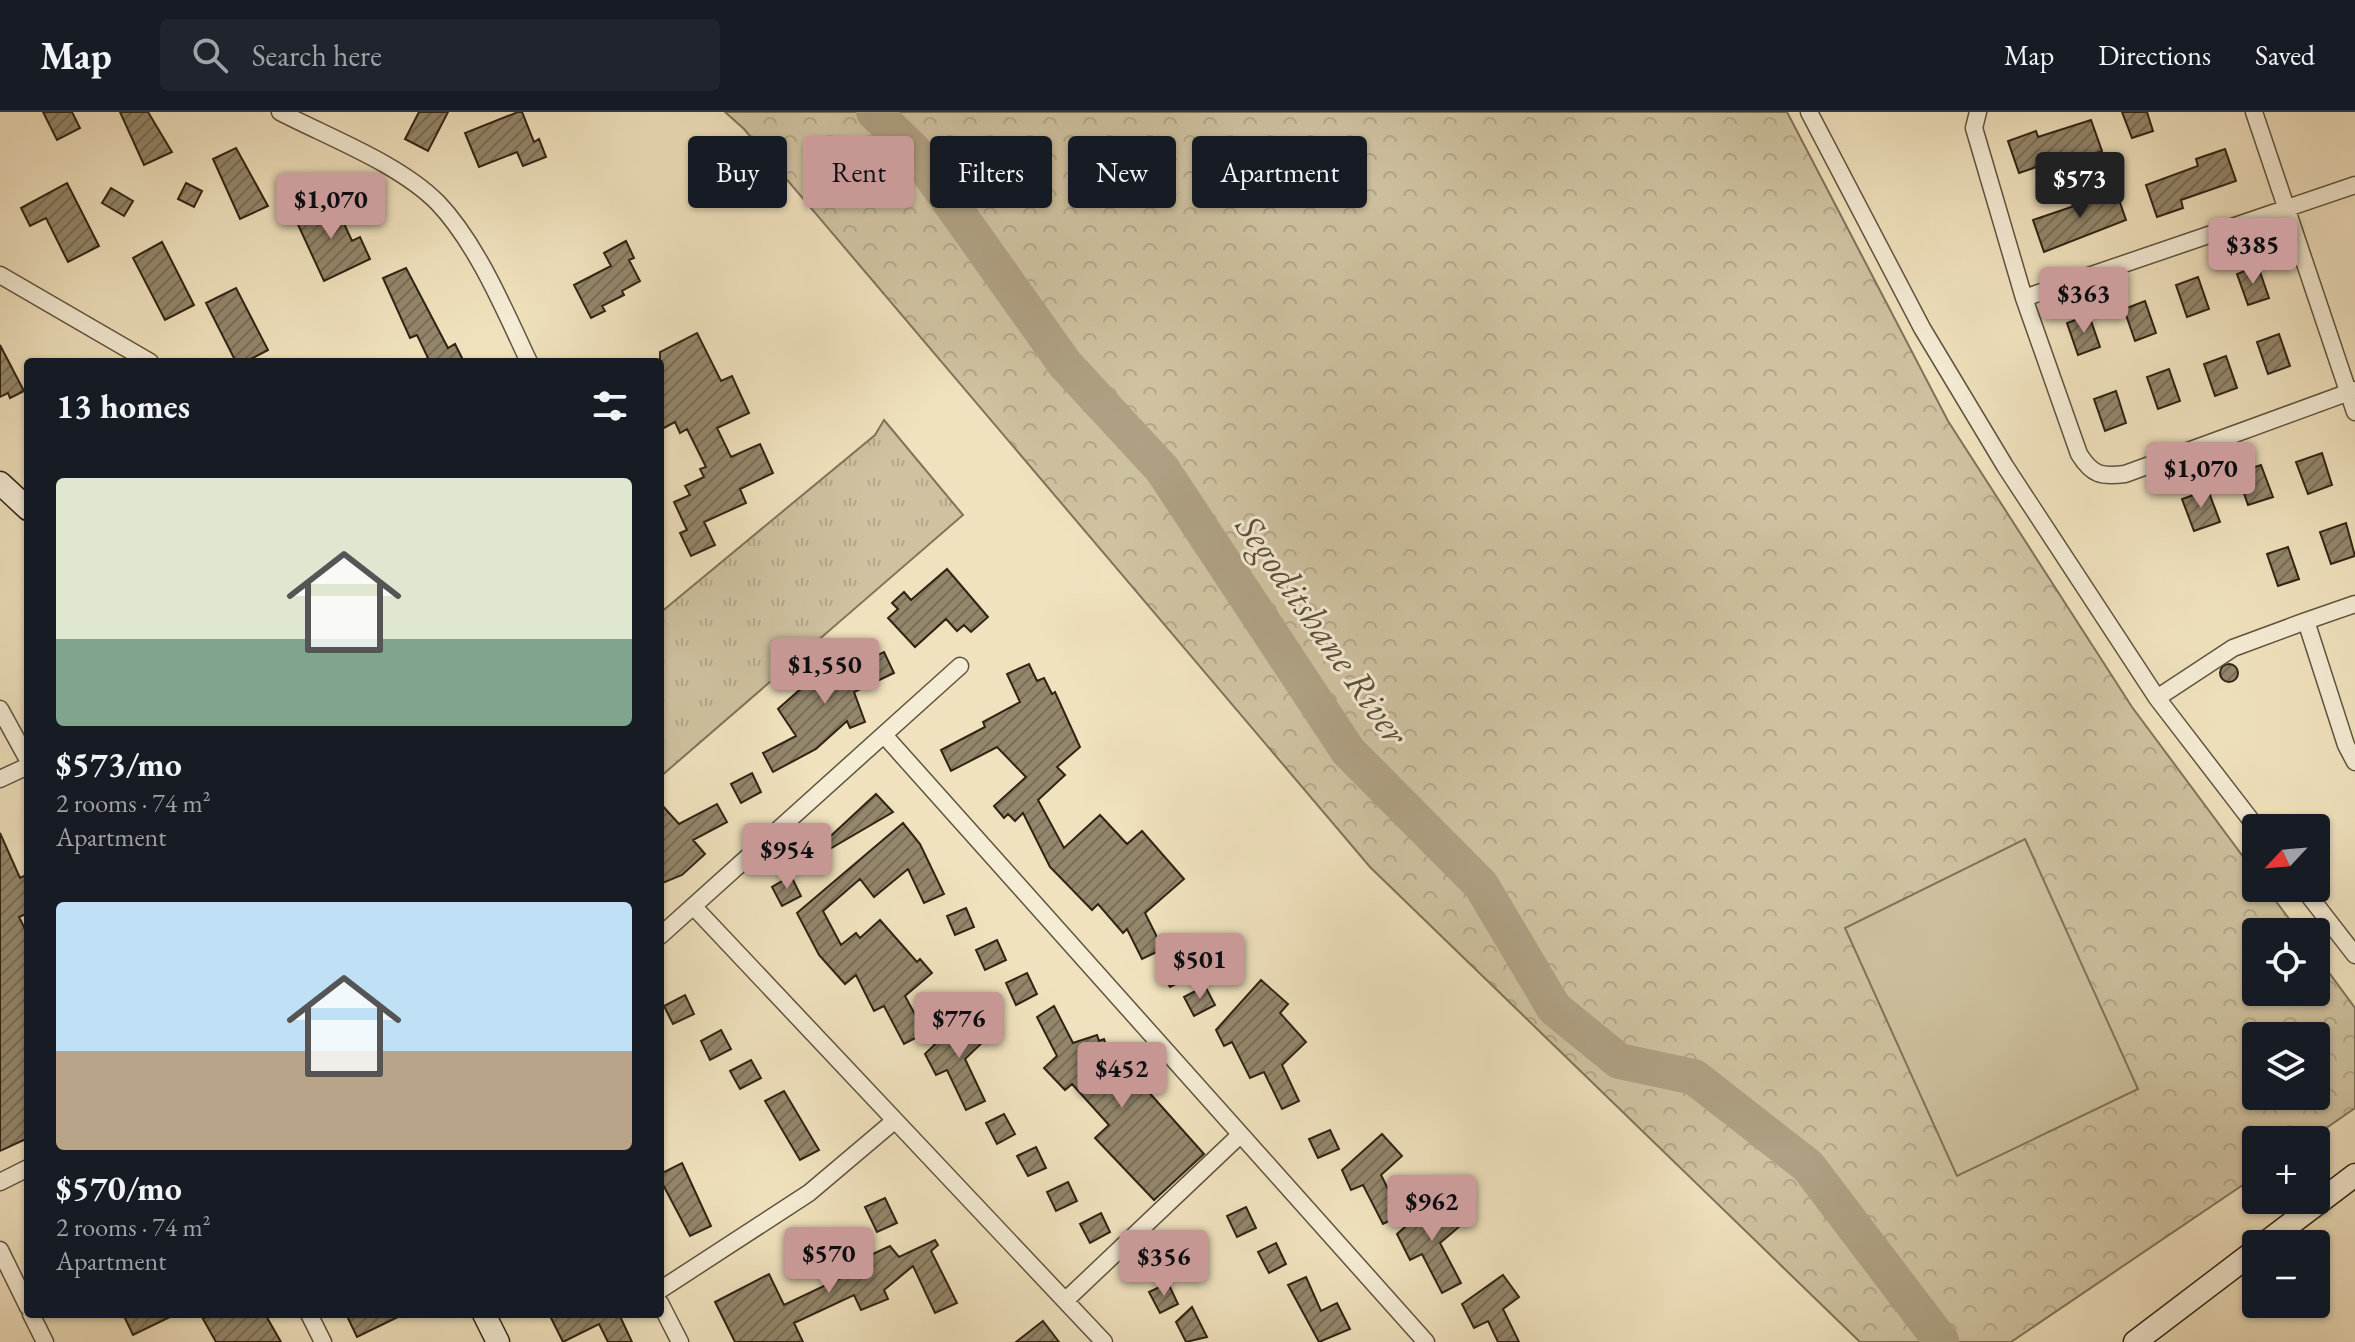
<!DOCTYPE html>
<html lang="en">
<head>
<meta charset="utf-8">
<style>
  body { margin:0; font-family:"EB Garamond",serif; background:#20242c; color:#f1f3f6; height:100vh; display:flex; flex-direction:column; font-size:30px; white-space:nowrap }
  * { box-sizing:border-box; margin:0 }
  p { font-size:26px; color:#9ea1a6 }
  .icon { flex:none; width:44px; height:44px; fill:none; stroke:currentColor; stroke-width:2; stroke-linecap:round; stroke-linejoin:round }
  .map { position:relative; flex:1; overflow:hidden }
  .panel { position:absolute; left:24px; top:246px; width:640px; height:960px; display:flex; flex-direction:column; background:#171b24; border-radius:8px; box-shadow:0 2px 6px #0004 }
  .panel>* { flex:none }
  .hud { position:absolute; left:688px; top:24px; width:760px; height:72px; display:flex; gap:16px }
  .needle { width:52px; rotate:244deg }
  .controls { position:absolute; left:2242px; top:702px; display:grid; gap:16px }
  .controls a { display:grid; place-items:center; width:88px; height:88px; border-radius:8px; background:#171b24; box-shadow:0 2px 6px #0004; font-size:40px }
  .price { position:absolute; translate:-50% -68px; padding:0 18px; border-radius:8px; background:#c59692; color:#111; font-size:26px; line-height:52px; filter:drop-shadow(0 2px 4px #0008) }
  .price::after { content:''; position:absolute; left:50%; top:48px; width:24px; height:18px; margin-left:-12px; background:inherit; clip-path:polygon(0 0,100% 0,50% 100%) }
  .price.on { background:#222; color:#fff }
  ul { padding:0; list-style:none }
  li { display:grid; align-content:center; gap:16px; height:424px; padding:0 32px }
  li span { display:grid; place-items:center; height:248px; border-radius:8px; color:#555 }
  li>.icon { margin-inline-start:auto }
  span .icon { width:144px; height:144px; fill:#fffc; stroke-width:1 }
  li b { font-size:34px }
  h2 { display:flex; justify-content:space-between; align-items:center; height:96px; padding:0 32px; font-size:34px }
  .tag { padding:0 28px; border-radius:8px; background:#171b24; box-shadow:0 2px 6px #0004; font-size:28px; line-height:72px }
  .tag.on { background:#c59692; color:#111 }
  header { display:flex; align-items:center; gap:48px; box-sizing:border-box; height:112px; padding:0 40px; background:#171b24; border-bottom:2px solid #363941 }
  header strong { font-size:38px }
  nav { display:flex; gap:44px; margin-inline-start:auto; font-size:28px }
  .search { width:560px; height:72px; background:#20242c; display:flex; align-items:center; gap:20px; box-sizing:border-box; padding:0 28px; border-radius:8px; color:#9ea1a6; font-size:30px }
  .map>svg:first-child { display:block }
  .grass { fill:url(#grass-tufts); stroke:#80735a; stroke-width:2 }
  .forest { fill:url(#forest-crowns); stroke:#80735a; stroke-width:2; fill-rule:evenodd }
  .garden { fill:#cfc2a1; stroke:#80735a; stroke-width:2 }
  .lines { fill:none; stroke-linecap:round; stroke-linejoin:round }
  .river { stroke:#afa184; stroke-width:36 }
  .building { fill:url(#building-hatch); stroke:#302413; stroke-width:2 }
  .street-casing { stroke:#60543e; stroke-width:19 }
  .secondary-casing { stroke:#302413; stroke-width:25 }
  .street { stroke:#f5ecd5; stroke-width:16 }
  .secondary { stroke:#f5ecd5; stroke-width:22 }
  .labels { text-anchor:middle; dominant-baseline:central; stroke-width:6; stroke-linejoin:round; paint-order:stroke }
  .water-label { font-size:38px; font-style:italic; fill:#5c503b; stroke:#f5ecd5 }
</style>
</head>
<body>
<header>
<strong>Map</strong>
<div class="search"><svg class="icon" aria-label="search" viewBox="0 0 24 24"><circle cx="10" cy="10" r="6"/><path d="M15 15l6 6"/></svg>Search here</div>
<nav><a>Map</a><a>Directions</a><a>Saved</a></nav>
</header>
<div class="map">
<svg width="2355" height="1230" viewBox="0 0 2355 1230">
  <defs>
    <pattern id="grass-tufts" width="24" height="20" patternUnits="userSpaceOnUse" patternTransform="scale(2)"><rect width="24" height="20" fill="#cfc2a1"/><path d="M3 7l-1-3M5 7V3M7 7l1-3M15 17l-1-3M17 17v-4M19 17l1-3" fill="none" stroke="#b2a78a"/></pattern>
    <pattern id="forest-crowns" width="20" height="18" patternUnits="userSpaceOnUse" patternTransform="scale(2)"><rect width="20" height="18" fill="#cfc2a1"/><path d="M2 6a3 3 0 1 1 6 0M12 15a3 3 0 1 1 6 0" fill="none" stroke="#b2a78a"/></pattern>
    <pattern id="building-hatch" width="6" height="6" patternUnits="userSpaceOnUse" patternTransform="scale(2)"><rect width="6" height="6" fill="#94876c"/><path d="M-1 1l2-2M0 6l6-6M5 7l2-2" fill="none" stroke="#796e58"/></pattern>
  </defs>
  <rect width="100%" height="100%" fill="#f0e2be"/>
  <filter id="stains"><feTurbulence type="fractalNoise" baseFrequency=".0025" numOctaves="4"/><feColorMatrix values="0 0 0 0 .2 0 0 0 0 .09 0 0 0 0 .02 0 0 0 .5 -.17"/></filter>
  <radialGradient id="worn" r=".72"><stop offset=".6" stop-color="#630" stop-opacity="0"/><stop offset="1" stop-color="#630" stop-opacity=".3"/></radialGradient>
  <path class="grass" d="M884,308L963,403L660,665V501L875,323Z"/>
  <path class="forest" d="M725,0H1787L1948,309L2132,595L2256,762V776H2266L2299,820H2256V880H2316V843L2355,896V996L2309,1028H2256V1064L2011,1230H1860L1370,755L744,17ZM2256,924H2316V984H2256Z"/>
  <path class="garden" d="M2025,727L2138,977L1957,1064L1845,816Z"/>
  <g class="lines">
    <path class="river" d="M874,0L913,38L1065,252L1162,357L1348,639L1481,773L1554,896L1619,949L1694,965L1808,1054L1941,1229"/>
  </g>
  <path class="building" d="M43,0H72L80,16L57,28Z
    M120,0H148L172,40L144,53Z
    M419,0H448L428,39L405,27Z
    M518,0H522L534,30L539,27L546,45L523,54L517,40L479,55L465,21Z
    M2122,0H2147L2153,19L2132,26Z
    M2091,8L2102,39L2076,49L2074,42L2019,61L2008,29L2036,19L2038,25Z
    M236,36L268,94L240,107L213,47Z
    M2225,37L2236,69L2181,88L2183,96L2157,105L2146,73L2198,54L2196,47Z
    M67,71L99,134L68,150L46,106L30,114L21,96Z
    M186,71L202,79L194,95L178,87Z
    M111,76L133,89L124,104L102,91Z
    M2115,76L2126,108L2044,140L2033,108L2086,90L2084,86Z
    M333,88L352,129L360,125L370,147L324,169L295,106Z
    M626,129L634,146L629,148L640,169L622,179L624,183L602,194L605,199L591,206L574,173L611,154L604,141Z
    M162,130L194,193L165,208L133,146Z
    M2258,154L2269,186L2248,193L2237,162Z
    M406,156L448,236L455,232L464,250H420L428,246L417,223L410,226L383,166Z
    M2198,165L2209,197L2187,205L2176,173Z
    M236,176L268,238L245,250H236L206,191Z
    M2145,189L2156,221L2135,229L2124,197Z
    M2089,203L2100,235L2078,243L2067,211Z
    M697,221L721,269L732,264L749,301L717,316L731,345L760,332L773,361L740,377L746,391L704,410L715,433L691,444L680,421L687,418L674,390L690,383L685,374L704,365L700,357L706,355L687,317L680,321L675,310L660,318V240Z
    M2279,222L2290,254L2268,262L2257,230Z
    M0,233L24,279L10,286L8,281L0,285Z
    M2226,244L2237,276L2215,284L2204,252Z
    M2169,257L2180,289L2158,297L2147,265Z
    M2116,279L2126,311L2105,319L2094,287Z
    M2322,341L2332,373L2308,382L2296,350Z
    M2261,353L2273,385L2248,393L2237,361Z
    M2208,378L2220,410L2194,419L2182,387Z
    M2346,411L2355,444L2331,452L2320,420Z
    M2288,435L2299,467L2278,474L2267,442Z
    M947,457L988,505L971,520L964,513L957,519L946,507L915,535L888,506L898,497L892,491L904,480L911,488Z
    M836,540L847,558L884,540L894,561L854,580L865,610L850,616L847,609L816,637L773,660L763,641L796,624L778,597L814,565L810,558Z
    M1029,552L1037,569L1044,566L1052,582L1055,580L1080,635L1057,655L1065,663L1038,688L1064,736L1100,703L1127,732L1142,719L1184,767L1145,801L1163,837L1142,847L1127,817L1123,821L1098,792L1092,798L1050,755L1023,701L1015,709L1008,702L1004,706L994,694L1026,665L997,635L951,659L941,638L985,615L983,610L1020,590L1007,562Z
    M2220 561a9 9 0 1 1 18 0a9 9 0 1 1-18 0Z
    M752,661L761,680L741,691L731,672Z
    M876,682L893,700L823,741L819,735Z
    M660,691L679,712L717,692L727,710L693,728L705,742L682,763L660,772Z
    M903,711L920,732L944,782L924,791L908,757L874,785L860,767L823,799L841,833L856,821L860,826L880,808L917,850L920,847L932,861L905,884L925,921L904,932L884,894L874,899L856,863L845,872L819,843L797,801Z
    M0,721L20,766L28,762V801L19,805L28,823V1026L0,1039Z
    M791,764L801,784L782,794L772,775Z
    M966,796L974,815L955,823L947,804Z
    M997,828L1006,848L985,858L976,838Z
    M1180,846L1190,865L1170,875L1160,857Z
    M1027,861L1037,882L1016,893L1006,871Z
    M1261,868L1288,892L1280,901L1306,930L1282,953L1299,989L1282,997L1264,960L1250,966L1232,930L1224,934L1216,918Z
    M1205,874L1215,893L1194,904L1184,885Z
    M685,883L694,902L673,912L664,894Z
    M1054,894L1073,931L1097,923L1099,929L1104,927L1118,968L1129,958L1204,1042L1154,1088L1095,1026L1109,1013L1072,972L1065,978L1044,956L1057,944L1037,905Z
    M965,903L987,926L965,947L985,989L966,998L947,958L936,963L925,942Z
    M721,918L731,937L710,948L701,929Z
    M751,948L761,966L740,977L730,959Z
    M784,979L819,1038L800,1048L765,989Z
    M1004,1002L1015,1022L997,1032L986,1011Z
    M1330,1018L1339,1037L1318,1046L1309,1027Z
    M1382,1022L1402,1044L1381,1063L1401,1103L1383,1112L1363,1073L1351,1078L1342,1058Z
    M1036,1035L1046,1056L1028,1064L1017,1044Z
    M682,1051L711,1114L690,1124L660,1067V1062Z
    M1068,1070L1077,1089L1056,1099L1047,1080Z
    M885,1086L897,1111L877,1120L865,1095Z
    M1437,1087L1460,1114L1440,1131L1461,1171L1442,1181L1422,1142L1410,1148L1397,1122Z
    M1246,1095L1256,1116L1237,1125L1227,1104Z
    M1101,1101L1110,1120L1090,1131L1080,1112Z
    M935,1128L938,1133L931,1139L957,1191L935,1201L913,1154L884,1178L888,1187L861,1198L854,1183L794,1211L803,1230H735L715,1190L769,1162L784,1193L843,1165L840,1157L890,1134L899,1145Z
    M1276,1131L1286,1152L1269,1161L1258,1140Z
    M1503,1163L1519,1185L1503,1197L1519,1230H1498L1488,1209L1474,1216L1462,1192Z
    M1306,1165L1321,1199L1337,1191L1350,1217L1319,1230L1288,1173Z
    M1168,1171L1178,1192L1160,1201L1149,1180Z
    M1192,1195L1207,1225L1186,1230L1176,1210Z
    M123,1202H176L133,1223Z
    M212,1202H265L281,1230H216L203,1207Z
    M346,1202H404L357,1225Z
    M549,1202H619L632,1230H608L599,1212L563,1230Z
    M1043,1209L1059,1230H1016Z"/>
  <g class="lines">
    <g class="street-casing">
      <path id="street" d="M280,0C328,25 400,52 438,91C477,132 505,199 529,250
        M1809,0L1922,216L2005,354L2157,586L2257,716
        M1978,0L1974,16L2024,186L2079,342C2092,363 2101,365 2125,362L2355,278
        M2254,0L2355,300
        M0,163L150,250
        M2024,186L2355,73
        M2355,492L2306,509L2346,633L2355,650
        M2157,586L2233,536L2306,509
        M0,597L28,648
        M884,623L1426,1230
        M0,667L28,654
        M2303,776L2355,843
        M694,795L1104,1230
        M660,824L960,554
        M0,1070L28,1056
        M0,1138L28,1195
        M660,1178L809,1081L893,1010
        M1067,1187L1240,1023
        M660,1191L680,1230
        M31,1202L45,1230
        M309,1202L323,1230"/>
    </g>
    <g class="secondary-casing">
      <path id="secondary" d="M0,371L28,397
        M2264,1132L2355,1063
        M484,1202L498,1230
        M2135,1230L2256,1138"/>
    </g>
    <use href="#street" class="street"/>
    <use href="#secondary" class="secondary"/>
  </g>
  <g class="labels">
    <g class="water-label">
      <text transform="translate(1323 517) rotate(55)">Segoditshane River</text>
    </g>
  </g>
  <rect width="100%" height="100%" filter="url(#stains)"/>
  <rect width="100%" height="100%" fill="url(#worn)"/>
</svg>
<div class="controls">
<a><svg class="needle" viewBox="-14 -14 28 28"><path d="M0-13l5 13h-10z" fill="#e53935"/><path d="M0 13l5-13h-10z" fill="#9ea1a6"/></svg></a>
<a><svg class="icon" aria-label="locate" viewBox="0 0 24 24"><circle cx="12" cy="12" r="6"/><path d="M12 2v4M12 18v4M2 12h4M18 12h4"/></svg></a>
<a><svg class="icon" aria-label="layers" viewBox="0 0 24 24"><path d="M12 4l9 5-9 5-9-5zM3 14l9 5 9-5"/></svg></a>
<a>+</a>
<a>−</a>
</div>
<b class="price on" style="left:2080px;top:108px">$573</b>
<b class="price" style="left:331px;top:129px">$1,070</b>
<b class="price" style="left:2253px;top:174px">$385</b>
<b class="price" style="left:2084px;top:223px">$363</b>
<b class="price" style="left:2201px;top:398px">$1,070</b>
<b class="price" style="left:825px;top:594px">$1,550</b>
<b class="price" style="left:787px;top:779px">$954</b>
<b class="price" style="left:1200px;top:889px">$501</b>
<b class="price" style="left:959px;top:948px">$776</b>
<b class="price" style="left:1122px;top:998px">$452</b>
<b class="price" style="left:1432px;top:1131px">$962</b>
<b class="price" style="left:829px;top:1183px">$570</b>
<b class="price" style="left:1164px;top:1186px">$356</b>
<div class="hud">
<a class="tag">Buy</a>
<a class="tag on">Rent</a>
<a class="tag">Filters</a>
<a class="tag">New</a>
<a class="tag">Apartment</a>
</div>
<section class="panel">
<h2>13 homes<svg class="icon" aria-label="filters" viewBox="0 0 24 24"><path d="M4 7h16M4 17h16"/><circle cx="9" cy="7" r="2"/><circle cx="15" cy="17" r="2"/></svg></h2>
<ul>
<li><span style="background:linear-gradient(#dfe7d0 65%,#7fa58c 0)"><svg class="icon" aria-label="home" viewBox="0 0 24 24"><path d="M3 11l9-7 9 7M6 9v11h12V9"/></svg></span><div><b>$573/mo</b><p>2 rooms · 74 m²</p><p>Apartment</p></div></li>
<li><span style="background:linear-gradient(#bfe0f5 60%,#b9a48a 0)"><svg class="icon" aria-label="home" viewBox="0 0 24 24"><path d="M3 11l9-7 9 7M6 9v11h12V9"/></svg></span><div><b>$570/mo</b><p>2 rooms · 74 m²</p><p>Apartment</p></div></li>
</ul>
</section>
</div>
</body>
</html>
